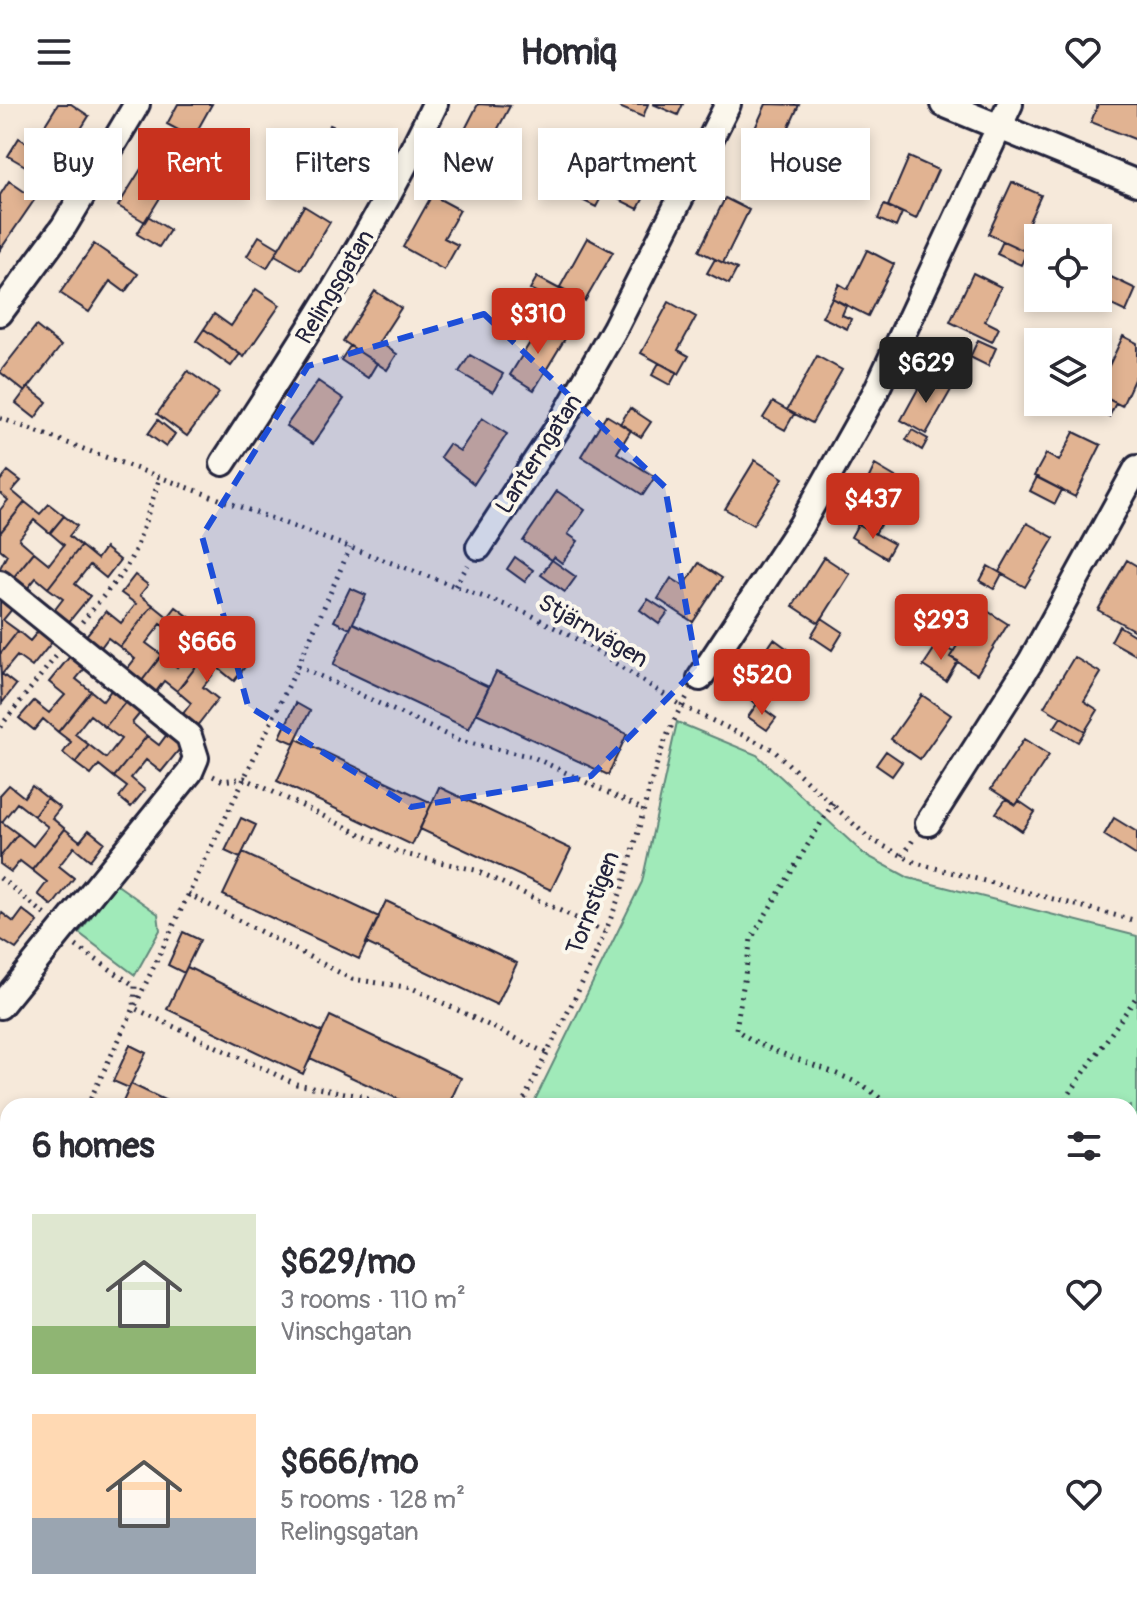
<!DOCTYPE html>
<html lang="en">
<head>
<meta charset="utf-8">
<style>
  body { margin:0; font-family:Pangolin,sans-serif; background:#f2f2f3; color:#2b2b33; height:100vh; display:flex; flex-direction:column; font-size:30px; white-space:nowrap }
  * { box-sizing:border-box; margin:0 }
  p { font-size:26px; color:#7c7c81 }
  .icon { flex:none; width:44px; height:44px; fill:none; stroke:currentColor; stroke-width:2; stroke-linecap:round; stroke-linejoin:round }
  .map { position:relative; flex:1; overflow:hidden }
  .side { position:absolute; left:0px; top:994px; width:1138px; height:514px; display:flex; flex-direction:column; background:#fff; border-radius:24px 24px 0 0; box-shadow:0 4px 12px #0003 }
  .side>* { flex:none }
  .top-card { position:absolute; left:24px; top:24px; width:1090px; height:72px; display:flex; gap:16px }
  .fabs { position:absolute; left:1024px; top:120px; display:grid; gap:16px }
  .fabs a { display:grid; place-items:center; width:88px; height:88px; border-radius:0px; background:#fff; box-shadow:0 4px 12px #0003; font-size:40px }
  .price { position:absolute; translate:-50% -68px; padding:0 18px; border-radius:8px; background:#c8321e; color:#fff; font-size:26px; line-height:52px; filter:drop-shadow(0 2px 4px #0008) }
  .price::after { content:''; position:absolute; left:50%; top:48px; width:24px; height:18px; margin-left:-12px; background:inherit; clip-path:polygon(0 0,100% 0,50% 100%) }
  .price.active { background:#222; color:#fff }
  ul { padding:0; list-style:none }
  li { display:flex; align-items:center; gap:24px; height:200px; padding:0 32px }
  li span { display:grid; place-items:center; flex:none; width:224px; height:160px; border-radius:0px; color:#555 }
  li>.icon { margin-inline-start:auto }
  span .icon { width:96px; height:96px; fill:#fffc; stroke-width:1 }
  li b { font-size:34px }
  h2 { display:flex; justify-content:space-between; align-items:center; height:96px; padding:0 32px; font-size:34px }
  .tag { padding:0 28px; border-radius:0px; background:#fff; box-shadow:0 4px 12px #0003; font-size:28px; line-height:72px }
  .tag.active { background:#c8321e; color:#fff }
  header { display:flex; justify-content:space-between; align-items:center; height:104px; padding:0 32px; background:#fff; font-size:36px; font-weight:700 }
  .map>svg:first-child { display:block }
  .green { fill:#a0eab9; stroke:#61867a; stroke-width:2 }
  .building { fill:#e1b392; stroke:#22223b; stroke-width:2 }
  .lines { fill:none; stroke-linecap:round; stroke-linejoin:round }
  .minor-casing { stroke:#22223b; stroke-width:30 }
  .path { stroke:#22223b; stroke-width:5; stroke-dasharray:2 6; stroke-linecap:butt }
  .minor { stroke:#fbf7ec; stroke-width:24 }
  .marked { fill:#1d4ed8; fill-opacity:0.2; stroke:#1d4ed8; stroke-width:6; stroke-dasharray:16 10; stroke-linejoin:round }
  .labels { text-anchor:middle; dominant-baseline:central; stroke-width:8; stroke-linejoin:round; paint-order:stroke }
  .street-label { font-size:24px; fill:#22223b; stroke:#fbf7ec }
</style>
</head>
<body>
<header><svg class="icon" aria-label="menu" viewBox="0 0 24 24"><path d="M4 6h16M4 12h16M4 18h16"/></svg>Homiq<svg class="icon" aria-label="heart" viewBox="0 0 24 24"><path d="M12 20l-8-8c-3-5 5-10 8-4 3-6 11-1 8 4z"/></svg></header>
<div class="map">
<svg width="1137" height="1507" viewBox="0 0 1137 1507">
  <rect width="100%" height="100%" fill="#f6e9da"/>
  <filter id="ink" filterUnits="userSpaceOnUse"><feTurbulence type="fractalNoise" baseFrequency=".0125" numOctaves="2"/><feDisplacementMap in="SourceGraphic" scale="16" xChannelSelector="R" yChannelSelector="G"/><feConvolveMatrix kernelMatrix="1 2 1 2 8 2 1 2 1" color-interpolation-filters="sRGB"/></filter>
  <g filter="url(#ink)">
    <path class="green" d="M677,618L757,651L864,750L909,774L1137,832V1209L1130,1212V1002H532L642,778Z
      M116,780L158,810L160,826L135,871L79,829Z
      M866,1500H1121L1124,1507H867Z"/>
    <path class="building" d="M58,0H71L89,12L56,65L28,48Z
      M178,0H212L193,34L167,20Z
      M478,0L510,2L492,36L507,44L498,61L458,39Z
      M620,0H648L643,13L619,3Z
      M653,0H683L678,11Z
      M766,0L799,1L775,54L747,42Z
      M1098,0H1137V36L1091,18Z
      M330,21L371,39L350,79L321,64L329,47L319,42Z
      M184,30L218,48L224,36L235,43L221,66L178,42Z
      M19,34L32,42L28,48L41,56L34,67L8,52Z
      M629,43L661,60L638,105L592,82L603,60L617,67Z
      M755,45L782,58L775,73L748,60Z
      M470,46L498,61L490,77L461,62Z
      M149,52L176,68L145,118L118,102Z
      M909,53L938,66L916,115L888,102Z
      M307,56L350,79L341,95L299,72Z
      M9,77L35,95L0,146V91Z
      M1012,78L1041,91L1023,131L1037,138L1031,150L988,130Z
      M588,79L604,88L596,103L580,95Z
      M432,91L460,106L444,134L458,141L444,166L403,143Z
      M725,94L749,106L723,159L699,147Z
      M884,101L902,109L896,123L878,115Z
      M304,102L330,118L301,166L275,151Z
      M148,112L170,126L159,143L137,130Z
      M259,132L279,144L267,164L247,152Z
      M587,134L613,148L585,197L560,183Z
      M1003,137L1027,148L1021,161L997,150Z
      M94,140L138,170L125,188L110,177L89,208L60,189Z
      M867,146L894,160L868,212L832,194L839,180L848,185Z
      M715,155L737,165L729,180L707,169Z
      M973,169L1001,183L985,217L999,224L992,238L950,218Z
      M537,173L565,188L558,200L530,185Z
      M1111,173L1136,185L1126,208L1101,196Z
      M256,185L280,201L244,253L204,225L214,210L231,222Z
      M375,187L401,204L379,238L397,250L387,266L343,237Z
      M832,194L846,202L842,211L851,215L847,225L822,213Z
      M669,198L696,213L678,246L689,252L679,270L641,249Z
      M542,219L566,233L534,286L510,271Z
      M36,222L61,242L25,288L0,268Z
      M204,225L240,250L231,262L196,237Z
      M1123,232L1137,239V269L1122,302L1098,290V265L1106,268Z
      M978,236L996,244L988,262L970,253Z
      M350,242L377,259L368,274L341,256Z
      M470,251L503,270L493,288L459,268Z
      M817,252L842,266L812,319L787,306Z
      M659,259L677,268L670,281L652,271Z
      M188,267L219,289L187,332L157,310Z
      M925,272L951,286L926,330L901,316Z
      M318,277L344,295L313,340L286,322Z
      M28,283L47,298L35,314L16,299Z
      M1098,290L1116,299L1109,313L1077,298H1098Z
      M773,298L794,310L785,326L763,314Z
      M630,304L651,318L641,333L620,320Z
      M606,311L631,326L617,349L655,373L643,391L581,352Z
      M482,314L507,330L474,380L440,353L449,340L460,347Z
      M158,316L175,330L166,343L148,330Z
      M912,326L928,335L922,346L906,336Z
      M1074,328L1101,341L1075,393L1034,372L1046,350L1059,357Z
      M755,356L783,374L753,421L725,405Z
      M875,361L914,384L899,408L890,403L875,430L849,415Z
      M8,367L21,377L12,387L25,398L0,429V406L8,396L0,389V377Z
      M1037,373L1062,386L1055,400L1030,387Z
      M557,387L585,406L568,430L578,437L562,459L554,453L552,456L523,437Z
      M25,398L40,410L49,400L64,412L50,429L34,416L19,435L34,448L13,474L0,464L7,451L0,445V429Z
      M64,412L77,422L69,432L81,442L48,484L36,474L27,485L13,474L34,448L49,460L64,441L50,429Z
      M1027,419L1054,434L1025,483L999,468Z
      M858,420L894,440L886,454L851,433Z
      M81,442L97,455L105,444L120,456L106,474L90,461L75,480L90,492L68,519L53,508L63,495L48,484Z
      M515,453L533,466L525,478L507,465Z
      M824,453L850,470L819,519L793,502Z
      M552,456L576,473L565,488L541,471Z
      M1127,456L1137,462V528L1098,506Z
      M699,459L722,474L693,518L658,495L671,474L684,482Z
      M988,462L1002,470L994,485L980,477Z
      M135,471L148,481L140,491L153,501L120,543L108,534L99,546L84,534L106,507L121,519L136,500L121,489Z
      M350,484L366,491L350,525L334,517Z
      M0,494L13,504L3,516L18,527L0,550Z
      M648,495L668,508L659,520L640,506Z
      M153,501L168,513L176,503L192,515L178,533L161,520L146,539L162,551L141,578L126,566L135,555L120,543Z
      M981,503L1008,520L977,570L950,553Z
      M822,514L843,528L832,546L811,532Z
      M192,515L204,525L196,536L209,546L177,587L164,577L155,589L141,578L162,551L177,563L192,544L178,533Z
      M353,519L489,583L469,625L333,561Z
      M1119,522L1137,533L1136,551L1111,537Z
      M39,526L53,537L32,563L17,552L2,570L16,581L2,599L0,550L18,527L30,537Z
      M774,535L800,554L764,605L738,587Z
      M938,539L953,548L950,553L958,557L946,577L923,562Z
      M209,546L225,558L233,547L248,559L234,577L218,564L203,583L218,595L196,623L182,611L191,599L177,587Z
      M71,551L86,563L76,575L91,587L58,628L43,615L34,626L19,614L34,597L49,609L65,591L49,578Z
      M1074,553L1101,569L1084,597L1098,606L1085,627L1044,603Z
      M496,568L627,630L608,671L476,609Z
      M112,585L127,596L105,623L90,611L75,630L89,641L75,659L63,649L71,638L58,628L91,587L103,597Z
      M922,591L951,611L920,655L891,635Z
      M127,596L141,608L132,619L147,632L114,673L99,661L91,671L75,659L89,641L106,654L121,635L105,623Z
      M296,599L310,607L294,639L280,633Z
      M757,600L776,614L767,626L748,613Z
      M1061,613L1085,627L1078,638L1054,624Z
      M168,629L183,641L161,668L146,656L131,674L145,686L131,703L119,693L127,683L114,673L147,632L159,641Z
      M297,635L432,699L412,741L277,677Z
      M1024,635L1049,651L1016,701L991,685Z
      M886,647L902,658L892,672L876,661Z
      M9,681L24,693L32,682L47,694L34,712L17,699L2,718L18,730L0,753V691Z
      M439,683L571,745L551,786L420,725Z
      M47,694L60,704L52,714L65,725L32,766L20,757L11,768L0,760V753L18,730L33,742L48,723L34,712Z
      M1006,695L1016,701L1019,697L1035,708L1022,727L996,709Z
      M241,714L256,721L240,754L225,747Z
      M1114,714L1137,728V752L1104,731Z
      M65,725L80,737L89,726L104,738L90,756L74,743L59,762L74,774L52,802L38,790L47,778L32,766Z
      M243,749L379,813L359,855L223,791Z
      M386,797L517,859L497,901L366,839Z
      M23,806L38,818L16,845L0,835V812L2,809L14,818Z
      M183,828L200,836L184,869L168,861Z
      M187,863L322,928L303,970L167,905Z
      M330,912L461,974L448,1002H413L310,954Z
      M130,941L146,949L129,984L113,977Z
      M131,980L177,1002H121Z
      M140,1500H192L194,1507H141Z
      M287,1500H306L307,1507H288Z
      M450,1500H577L561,1507H434Z"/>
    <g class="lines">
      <g class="minor-casing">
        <path id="minor" d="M943,0L1137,79
          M0,209L64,122L137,0
          M223,359C300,242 375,126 435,0
          M479,443L562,317L615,224L728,0
          M0,479L189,632L196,654L190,668L0,902
          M700,574L801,421L875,289L1010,0
          M928,719L1031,557L1137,364
          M0,1360L8,1362
          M274,1500L276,1507
          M349,1507L352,1500
          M379,1507L380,1500"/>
      </g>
      <path class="path" d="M0,314L527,509L584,539L682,602L772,645L870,735L916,759L1137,817
        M455,482L468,461
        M82,518L125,466L137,442L160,373
        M298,562L460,637L533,653L644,706
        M0,623L57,551
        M213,672L223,677L244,674L400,749L475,766L605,828
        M833,699L751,835L736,925C772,956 861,966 887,1002
        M903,752L914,734
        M0,774L46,811
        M188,790L352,875L412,884L546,949
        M76,842L135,882L134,904L296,980L361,992L383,1002
        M87,1002L298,562L350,444
        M521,1002C555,930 596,860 622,784C643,721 651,650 687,593
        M1061,1002L1137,892
        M0,1184L8,1166
        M1130,1223L1137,1220
        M0,1264L8,1267
        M1130,1371L1137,1368
        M1130,1495L1135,1507
        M205,1500L207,1507
        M653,1500L663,1507
        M698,1500L701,1507
        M1066,1500L1067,1507
        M600,1507L621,1500
        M769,1507L826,1501"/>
      <use href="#minor" class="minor"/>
    </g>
  </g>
  <path class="marked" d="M484,210L665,383L697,564L591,672L411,703L248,602L202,432L308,262Z"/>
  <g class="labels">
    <g class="street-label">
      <text transform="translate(335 183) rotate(-59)">Relingsgatan</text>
      <text transform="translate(539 350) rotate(-57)">Lanterngatan</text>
      <text transform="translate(593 527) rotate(30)">Stjärnvägen</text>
      <text transform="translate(593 799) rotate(-69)">Tornstigen</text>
    </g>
  </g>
</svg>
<div class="fabs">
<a><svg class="icon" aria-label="locate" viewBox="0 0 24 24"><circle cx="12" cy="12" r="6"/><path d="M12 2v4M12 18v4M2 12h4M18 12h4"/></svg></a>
<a><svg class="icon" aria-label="layers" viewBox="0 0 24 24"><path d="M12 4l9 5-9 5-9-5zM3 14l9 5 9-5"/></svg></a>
</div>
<b class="price" style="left:538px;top:252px">$310</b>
<b class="price active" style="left:926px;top:301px">$629</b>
<b class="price" style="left:873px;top:437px">$437</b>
<b class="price" style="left:941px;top:558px">$293</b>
<b class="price" style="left:207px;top:580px">$666</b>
<b class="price" style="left:762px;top:613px">$520</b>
<div class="top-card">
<a class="tag">Buy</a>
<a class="tag active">Rent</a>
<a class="tag">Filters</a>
<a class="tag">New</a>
<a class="tag">Apartment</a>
<a class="tag">House</a>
</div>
<section class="side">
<h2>6 homes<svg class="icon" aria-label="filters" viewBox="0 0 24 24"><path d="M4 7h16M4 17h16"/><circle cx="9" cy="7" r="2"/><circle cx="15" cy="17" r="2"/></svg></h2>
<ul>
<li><span style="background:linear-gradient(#dfe7d0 70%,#8fb573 0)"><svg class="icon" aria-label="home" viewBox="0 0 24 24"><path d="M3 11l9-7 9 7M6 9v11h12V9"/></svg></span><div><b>$629/mo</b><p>3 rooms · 110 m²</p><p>Vinschgatan</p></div><svg class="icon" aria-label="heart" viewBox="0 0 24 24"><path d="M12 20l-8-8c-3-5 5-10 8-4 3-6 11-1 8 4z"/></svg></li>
<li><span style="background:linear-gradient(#ffd9b3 65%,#9aa5b1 0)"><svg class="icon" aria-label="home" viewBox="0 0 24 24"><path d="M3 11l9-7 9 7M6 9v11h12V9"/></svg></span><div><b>$666/mo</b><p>5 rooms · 128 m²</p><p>Relingsgatan</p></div><svg class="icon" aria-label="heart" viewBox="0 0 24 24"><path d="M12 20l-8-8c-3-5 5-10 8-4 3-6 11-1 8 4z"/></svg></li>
</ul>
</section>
</div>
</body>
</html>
